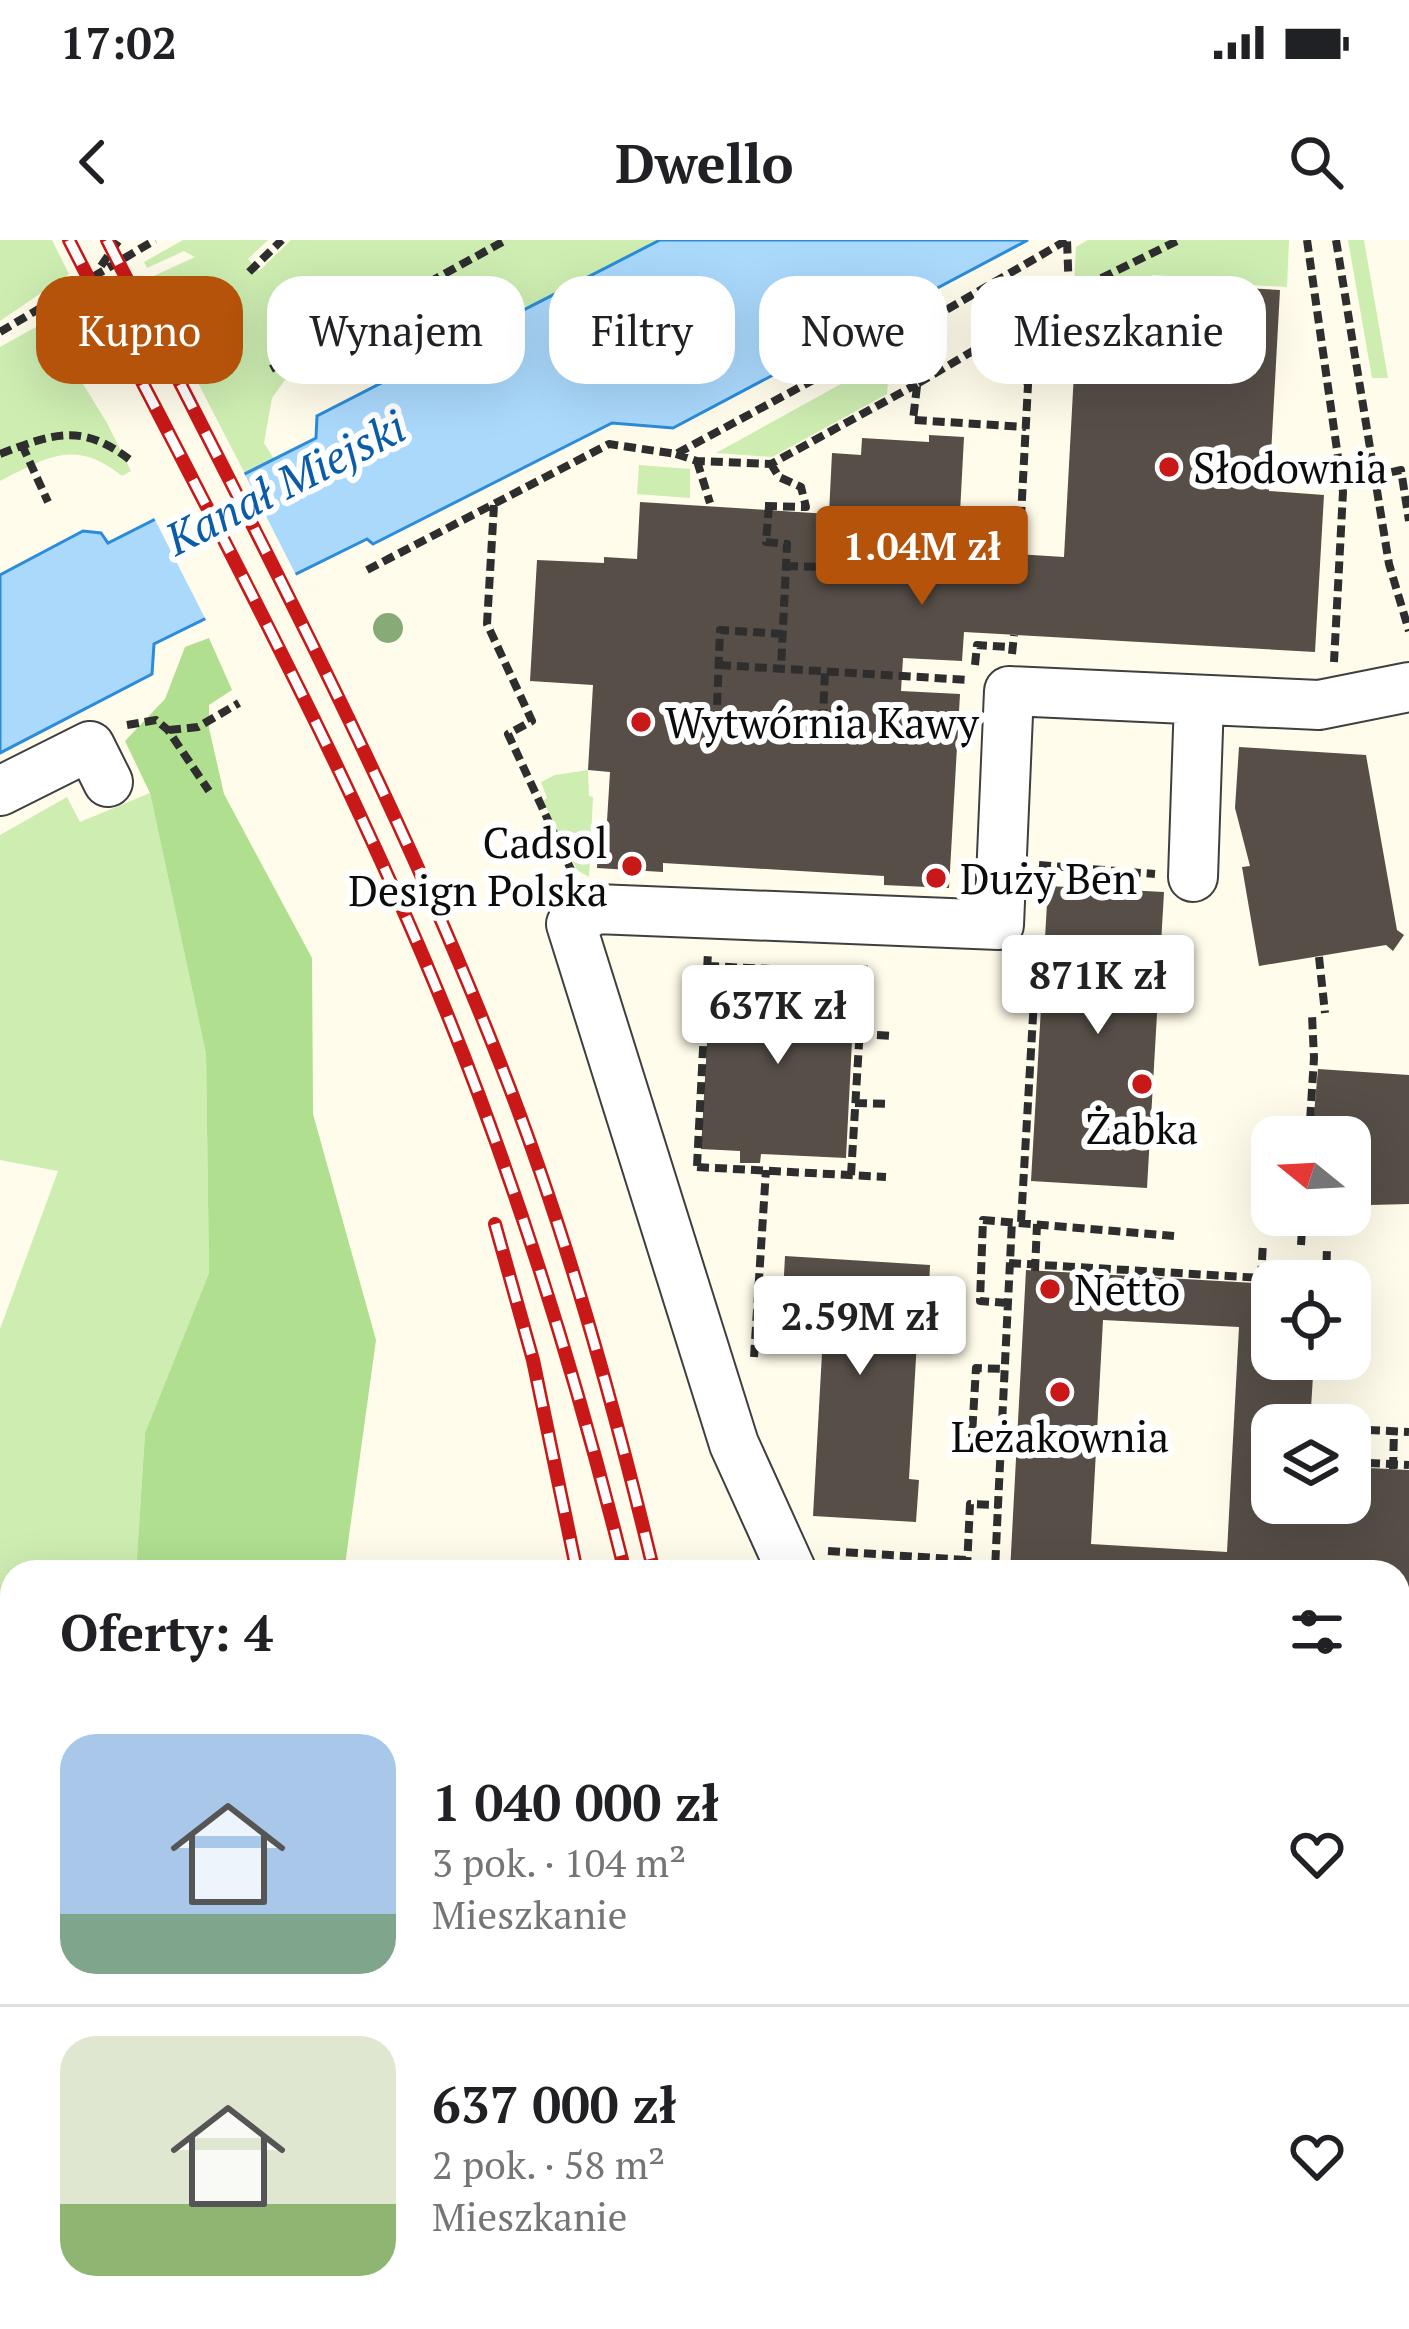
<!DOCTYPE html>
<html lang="pl">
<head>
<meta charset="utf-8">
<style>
  body { margin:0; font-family:"PT Serif",serif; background:#f2f2f2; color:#202124; height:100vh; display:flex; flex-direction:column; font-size:45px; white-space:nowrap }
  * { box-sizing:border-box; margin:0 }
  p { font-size:39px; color:#757577 }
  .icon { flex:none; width:66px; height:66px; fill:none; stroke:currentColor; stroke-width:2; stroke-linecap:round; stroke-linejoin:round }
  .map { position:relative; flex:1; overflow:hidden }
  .drawer { position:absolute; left:0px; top:1320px; width:1410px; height:771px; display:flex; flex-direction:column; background:#fff; border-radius:36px 36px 0 0; box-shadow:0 12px 48px #0002 }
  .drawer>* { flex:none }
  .hud { position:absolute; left:36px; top:36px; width:1338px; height:108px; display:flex; gap:24px }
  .needle { width:78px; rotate:288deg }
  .buttons { position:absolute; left:1251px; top:876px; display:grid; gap:24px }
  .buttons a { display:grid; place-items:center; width:120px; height:120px; border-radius:24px; background:#fff; box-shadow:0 12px 48px #0002; font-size:60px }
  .price { position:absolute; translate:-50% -102px; padding:0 27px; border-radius:12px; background:#fff; color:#222; font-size:39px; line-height:78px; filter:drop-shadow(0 3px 6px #0008) }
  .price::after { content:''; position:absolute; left:50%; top:72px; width:36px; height:27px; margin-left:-18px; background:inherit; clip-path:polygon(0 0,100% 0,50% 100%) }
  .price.selected { background:#b45309; color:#fff }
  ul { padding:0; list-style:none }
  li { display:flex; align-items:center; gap:36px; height:300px; padding:0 60px }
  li+li { border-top:3px solid #e0e0e0 }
  li span { display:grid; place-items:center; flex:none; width:336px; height:240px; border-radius:36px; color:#555 }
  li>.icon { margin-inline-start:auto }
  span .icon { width:144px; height:144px; fill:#fffc; stroke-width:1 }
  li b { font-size:51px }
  h2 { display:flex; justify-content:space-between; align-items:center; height:144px; padding:0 60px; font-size:51px }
  .tag { padding:0 42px; border-radius:36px; background:#fff; box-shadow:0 12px 48px #0002; font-size:42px; line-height:108px }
  .tag.selected { background:#b45309; color:#fff }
  .status { display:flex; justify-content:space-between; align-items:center; height:84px; padding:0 60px; background:#fff; direction:ltr }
  .status svg { height:33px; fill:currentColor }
  header { display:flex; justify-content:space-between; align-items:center; height:156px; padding:0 60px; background:#fff; font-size:54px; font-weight:700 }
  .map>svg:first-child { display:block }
  .green { fill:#cdedb1 }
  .forest { fill:#afdf8f }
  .water { fill:#aad9fc; stroke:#2b8cd9; stroke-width:3 }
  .pier { fill:#fffceb }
  .building { fill:#564e47; fill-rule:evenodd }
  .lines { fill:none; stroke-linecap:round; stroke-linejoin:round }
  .minor-casing { stroke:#3f3f3f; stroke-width:52 }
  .path { stroke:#2e2e2e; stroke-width:8; stroke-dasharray:12 6; stroke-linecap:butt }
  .minor { stroke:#fff; stroke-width:48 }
  .rail-casing { stroke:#c81818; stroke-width:14 }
  .rail { stroke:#fff; stroke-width:9; stroke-dasharray:27; stroke-linecap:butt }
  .tree { fill:#87ab76 }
  .poi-dot { fill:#c81818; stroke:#fff; stroke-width:4.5 }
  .labels { text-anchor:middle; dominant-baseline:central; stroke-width:12; stroke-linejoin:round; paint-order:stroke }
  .poi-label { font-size:42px; fill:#0c0c0c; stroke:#fff; text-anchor:start }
  .water-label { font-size:45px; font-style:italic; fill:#0b5ca8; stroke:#fff }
</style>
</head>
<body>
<div class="status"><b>17:02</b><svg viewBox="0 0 49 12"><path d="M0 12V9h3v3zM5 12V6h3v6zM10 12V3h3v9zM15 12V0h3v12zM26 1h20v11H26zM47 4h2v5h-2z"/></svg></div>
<header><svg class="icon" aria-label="back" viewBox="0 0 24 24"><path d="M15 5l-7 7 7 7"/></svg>Dwello<svg class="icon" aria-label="search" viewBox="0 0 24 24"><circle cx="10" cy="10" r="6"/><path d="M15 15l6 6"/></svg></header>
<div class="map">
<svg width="1409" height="2089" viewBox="0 0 1409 2089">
  <rect width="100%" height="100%" fill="#fffceb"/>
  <path class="green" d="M0,0H52L69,34L0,81Z
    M183,0H268L248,19L259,31L291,0H660L392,136L355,77L304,114L272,158L264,203L274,219L245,234L145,40L195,17L184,11L147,28L144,22Z
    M1088,0H1289L1287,47L1171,41L1170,36L1152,35L1151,40H1139L1141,53L1077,62L1074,47L1076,7Z
    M1348,0H1364L1388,138H1372Z
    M45,82L107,183L131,231L122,236C76,198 47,217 0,241V107Z
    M890,117L887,154L772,217L716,213Z
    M639,225L690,229V258L637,254Z
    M588,530L589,556L593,557L589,637L577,630L543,561L547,558L541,542L555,535Z
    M150,553L206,814L209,1033L145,1193L136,1332H12V1555L0,1500V1089L58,931L0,920V595L67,557L80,582Z"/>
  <path class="forest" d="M209,398L232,450L209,465V488L224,554L312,718L313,874L376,1100L344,1332H136L145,1193L209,1033L206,814L150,553L125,501L165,459L185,407Z
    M12,1677V2079H21L18,2089H0V1682Z"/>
  <path class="water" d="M660,0H1028L673,188L612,183L373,304L367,299L154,404L152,434L0,513V335L83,291L101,293L108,303L316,198L317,176Z"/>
  <path class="pier" d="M242,229L298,339L208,384L152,274Z"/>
  <path class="building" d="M1142,42L1280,50L1269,251L1324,255L1315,412L964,392L962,421L903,418L901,451L960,454L949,648L884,645V636L663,623V632L597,628L599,580L607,581L610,532L588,530L593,445L530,441L537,320L604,323V317L637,319L640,262L829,274L832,213L861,215L862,198L929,202V195L964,197L958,311L970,312L969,320L1001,322V313L1064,317L1076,96L1139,100Z
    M1239,507L1366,515L1397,690L1404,695L1393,711L1386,705L1259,726L1242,627L1250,626L1235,568Z
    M1048,646L1164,652L1147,948L1031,941Z
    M711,733L855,742L846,918L761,914L760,923H740V911L701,909Z
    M1318,829L1409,835V964L1370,965L1371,962L1350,961V897H1312Z
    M785,1016L930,1025L928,1067L919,1066L909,1239L919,1240L916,1282L813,1276L822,1113L780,1111Z
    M1026,1030L1272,1044V1119H1314L1310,1185H1272V1263H1350V1227L1409,1230V1410H1398V1332H1010ZM1103,1080L1239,1087L1227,1312L1091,1304Z
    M1398,1489H1409V1690L1398,1689Z
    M12,1600V1633L0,1635V1602Z
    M1028,2079H1241L1240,2089H1027Z"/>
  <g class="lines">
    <g class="minor-casing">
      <path id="minor" d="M0,551L90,506L108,542
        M1193,637L1199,460
        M792,1332L734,1204L571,684L596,669L999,685L1009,451L1319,465L1409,447
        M1398,1744L1409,1745
        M422,2079L423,2089
        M196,2089L198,2079"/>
    </g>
    <path class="path" d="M1307,0L1343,252L1334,422
      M1336,0L1389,324L1409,391
      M101,26L119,0
      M249,32L282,0
      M1069,54L1179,0
      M1007,91L1028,145L1019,315
      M0,92L155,0
      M891,98L917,144L1069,54L1067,0
      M271,129L506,0
      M917,146L913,180L1026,187
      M22,205L48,262
      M0,214C57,192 84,183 134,223
      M676,214L697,221L771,224L917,144
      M697,221L710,263
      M1374,236L1401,230L1409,281
      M494,265L487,384L532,481L508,494L574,636
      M765,266L806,267L801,247L779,237L771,224
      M769,266L766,302L787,304L781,429
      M786,326L821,327
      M367,330L609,204L676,214L891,98L903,95L1067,0
      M783,394L720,390L716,493L822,497L825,432
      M1012,414L1014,395
      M719,425L969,440
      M975,425L977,405L1007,407
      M127,485L156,480L168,490L209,551
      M169,490L198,487L239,463
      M1039,625L1155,634
      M1319,717L1325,773
      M707,726L771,729
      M804,731L863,734
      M859,794L893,796
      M855,863L890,864
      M1309,897L1314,818L1312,775
      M697,926L708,712
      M697,927L886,937
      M851,935L864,722
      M1021,982L1037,708
      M1301,1005L1303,975
      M1009,1023L1312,1041
      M1035,1031L1037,984
      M1261,1038L1263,1003
      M1326,1041L1327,1007
      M1007,1063L980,1061L983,980L1174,996
      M755,1099L777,1100
      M754,1117L766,930
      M1350,1189L1409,1192
      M1001,1196L972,1195L976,1128L1004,1129
      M1350,1222L1409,1225
      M1393,1229L1394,1191
      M828,1311L967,1320
      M967,1328L995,1330L998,1265
      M952,1332V1328H967L970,1264L998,1265L1012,981
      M1398,1417H1409
      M971,2079L973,2089
      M1261,2089L1262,2079"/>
    <use href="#minor" class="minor"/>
    <g class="rail-casing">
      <path id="rail" d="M69,0C211,279 368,560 478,853C537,1010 585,1170 625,1332
        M107,0C245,272 391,543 502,828C566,991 613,1161 654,1332
        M495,984L533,1120L577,1332
        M722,2079L723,2089
        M775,2079L777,2089
        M802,2079L803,2089"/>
    </g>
    <use href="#rail" class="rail"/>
  </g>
  <circle class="tree" cx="388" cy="388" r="15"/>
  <g class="poi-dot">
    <circle cx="1169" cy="227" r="12"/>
    <circle cx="641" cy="482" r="12"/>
    <circle cx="632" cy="626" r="12"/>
    <circle cx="936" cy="638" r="12"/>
    <circle cx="1142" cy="844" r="12"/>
    <circle cx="1050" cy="1049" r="12"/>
    <circle cx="1060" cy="1152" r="12"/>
  </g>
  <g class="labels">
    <g class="poi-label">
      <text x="1193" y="227">Słodownia</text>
      <text x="665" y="482">Wytwórnia Kawy</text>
      <text x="608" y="602" text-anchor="end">Cadsol<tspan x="608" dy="48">Design Polska</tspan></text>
      <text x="960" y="638">Duży Ben</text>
      <text x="1142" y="888" text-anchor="middle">Żabka</text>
      <text x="1074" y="1049">Netto</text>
      <text x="1060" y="1196" text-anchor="middle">Leżakownia</text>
    </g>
    <g class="water-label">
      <text transform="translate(285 242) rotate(-27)">Kanał Miejski</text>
    </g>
  </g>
</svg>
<div class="buttons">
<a><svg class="needle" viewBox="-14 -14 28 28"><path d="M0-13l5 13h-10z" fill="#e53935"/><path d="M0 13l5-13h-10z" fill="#757577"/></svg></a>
<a><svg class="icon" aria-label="locate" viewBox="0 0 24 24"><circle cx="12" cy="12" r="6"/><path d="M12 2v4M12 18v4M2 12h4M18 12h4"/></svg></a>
<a><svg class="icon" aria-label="layers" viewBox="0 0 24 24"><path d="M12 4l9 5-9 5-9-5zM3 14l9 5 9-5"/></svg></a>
</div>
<b class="price selected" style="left:922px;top:368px">1.04M zł</b>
<b class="price" style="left:1098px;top:797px">871K zł</b>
<b class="price" style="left:778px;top:827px">637K zł</b>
<b class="price" style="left:860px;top:1138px">2.59M zł</b>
<div class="hud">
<a class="tag selected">Kupno</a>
<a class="tag">Wynajem</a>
<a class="tag">Filtry</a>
<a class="tag">Nowe</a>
<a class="tag">Mieszkanie</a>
</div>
<section class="drawer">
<h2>Oferty: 4<svg class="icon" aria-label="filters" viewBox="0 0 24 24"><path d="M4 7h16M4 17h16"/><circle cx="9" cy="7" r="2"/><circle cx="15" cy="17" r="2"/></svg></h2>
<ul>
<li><span style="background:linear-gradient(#a9c7e8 75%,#7fa58c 0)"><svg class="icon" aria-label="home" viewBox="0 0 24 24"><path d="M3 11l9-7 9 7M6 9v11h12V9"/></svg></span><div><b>1 040 000 zł</b><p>3 pok. · 104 m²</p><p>Mieszkanie</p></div><svg class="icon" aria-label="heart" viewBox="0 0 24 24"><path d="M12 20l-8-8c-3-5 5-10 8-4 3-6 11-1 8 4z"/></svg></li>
<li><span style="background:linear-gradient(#dfe7d0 70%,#8fb573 0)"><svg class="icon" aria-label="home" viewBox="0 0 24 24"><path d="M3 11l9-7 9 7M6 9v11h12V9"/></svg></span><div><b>637 000 zł</b><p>2 pok. · 58 m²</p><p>Mieszkanie</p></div><svg class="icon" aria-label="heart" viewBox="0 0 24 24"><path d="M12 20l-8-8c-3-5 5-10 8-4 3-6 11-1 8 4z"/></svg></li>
</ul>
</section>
</div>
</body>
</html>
